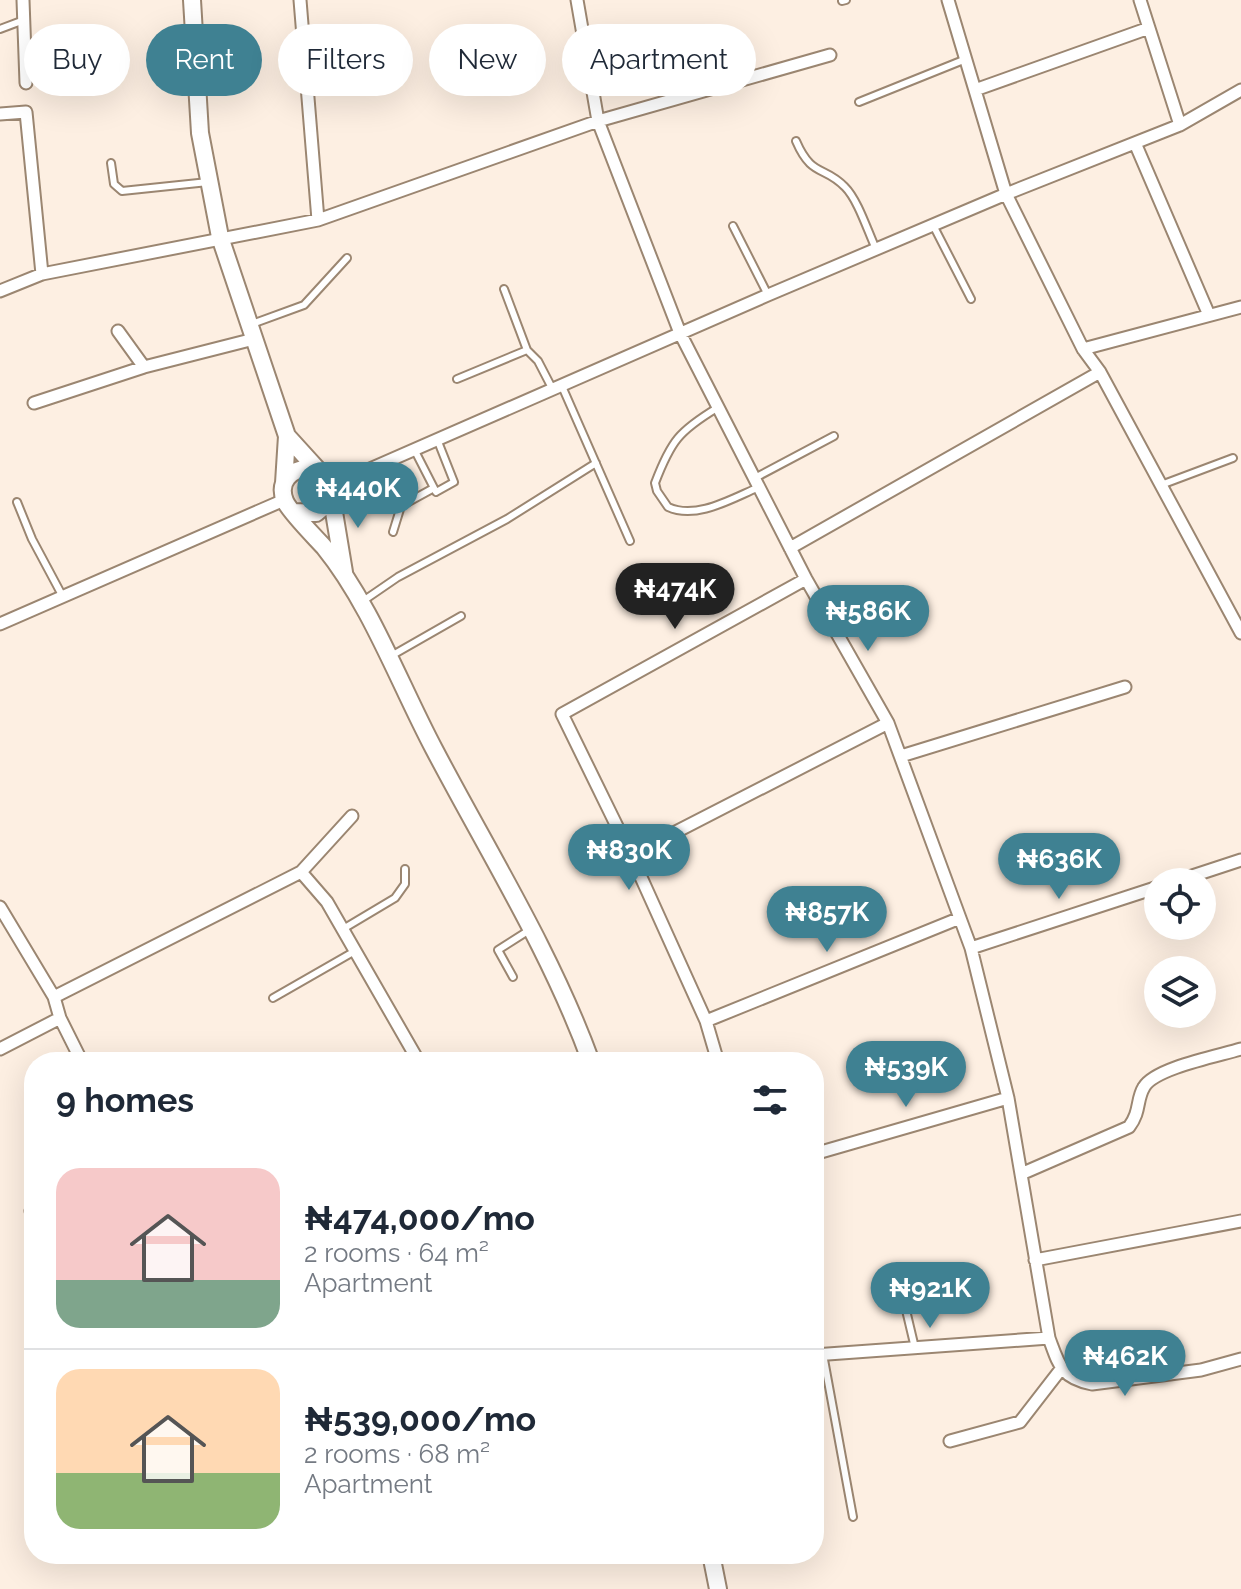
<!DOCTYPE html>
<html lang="en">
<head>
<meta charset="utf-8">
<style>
  body { margin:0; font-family:Raleway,sans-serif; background:#f2f2f3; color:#1f2937; height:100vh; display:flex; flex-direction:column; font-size:30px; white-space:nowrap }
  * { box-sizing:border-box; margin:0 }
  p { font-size:26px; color:#747a83 }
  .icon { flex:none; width:44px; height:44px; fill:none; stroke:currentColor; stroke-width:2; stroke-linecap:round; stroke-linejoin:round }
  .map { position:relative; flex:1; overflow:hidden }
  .details { position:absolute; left:24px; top:1052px; width:800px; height:512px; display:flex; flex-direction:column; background:#fff; border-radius:32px; box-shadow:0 8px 32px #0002 }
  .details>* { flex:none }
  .guide { position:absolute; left:24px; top:24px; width:800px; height:72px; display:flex; gap:16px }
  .tools { position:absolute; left:1144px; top:868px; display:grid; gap:16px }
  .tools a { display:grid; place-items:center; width:72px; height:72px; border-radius:50%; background:#fff; box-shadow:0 8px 32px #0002; font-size:40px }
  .price { position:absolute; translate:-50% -68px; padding:0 18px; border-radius:28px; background:#3f8192; color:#fff; font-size:26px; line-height:52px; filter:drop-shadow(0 2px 4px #0008) }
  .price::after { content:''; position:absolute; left:50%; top:48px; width:24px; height:18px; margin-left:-12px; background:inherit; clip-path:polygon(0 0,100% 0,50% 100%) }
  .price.on { background:#222; color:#fff }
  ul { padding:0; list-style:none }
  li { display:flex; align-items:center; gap:24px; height:200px; padding:0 32px }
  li+li { border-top:2px solid #e0e1e3 }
  li span { display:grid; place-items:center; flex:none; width:224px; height:160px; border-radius:24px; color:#555 }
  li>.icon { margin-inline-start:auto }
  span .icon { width:96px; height:96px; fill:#fffc; stroke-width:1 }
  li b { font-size:34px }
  h2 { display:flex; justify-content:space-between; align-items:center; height:96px; padding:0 32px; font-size:34px }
  .tag { padding:0 28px; border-radius:36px; background:#fff; box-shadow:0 8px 32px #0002; font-size:28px; line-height:72px }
  .tag.on { background:#3f8192; color:#fff }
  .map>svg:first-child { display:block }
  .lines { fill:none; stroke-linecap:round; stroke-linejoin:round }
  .lane-casing { stroke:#9b8671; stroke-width:10 }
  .street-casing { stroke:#9b8671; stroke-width:15 }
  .secondary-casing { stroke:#9b8671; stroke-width:20 }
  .lane { stroke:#fff; stroke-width:6 }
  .street { stroke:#fff; stroke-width:11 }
  .secondary { stroke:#fff; stroke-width:16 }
</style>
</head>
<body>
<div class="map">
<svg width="1241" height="1589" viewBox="0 0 1241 1589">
  <rect width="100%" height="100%" fill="#fdefe2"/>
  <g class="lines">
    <g class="lane-casing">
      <path id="lane" d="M842,1L846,0
        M0,29L24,20
        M859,102L966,59
        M796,141C812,178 824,165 845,187C858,200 868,232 876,249
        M111,163L114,184L122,191L208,182
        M933,225L971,299
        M733,226L768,295
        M504,289L527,350L538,361L552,388
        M252,324L304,305L347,258
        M457,379L527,350
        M561,384L630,541
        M717,408C679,431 671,441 655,483L657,491L668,507C696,520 731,499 757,488
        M414,449L436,492L454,482L437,439
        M753,479L834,436
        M1161,485L1233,458
        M17,502L32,539L63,597
        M393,532L401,506L432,489
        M363,601L398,577L507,519L596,463
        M391,656L461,616
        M343,929L395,898L405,884V869
        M513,977L498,950L531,929
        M273,998L355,951
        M188,1058L190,1062
        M915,1348L901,1289L927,1281
        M823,1354L853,1517"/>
    </g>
    <g class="street-casing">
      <path id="street" d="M23,0L26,83
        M300,0L318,220
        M577,0L598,121L680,333L806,579L888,723L971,948L1008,1098L1049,1338C1059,1365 1061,1378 1092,1384L1201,1370L1241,1359
        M948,0L1006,194L1083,349L1100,372L1241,633
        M1140,0L1180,125
        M975,90L1149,28
        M0,114L26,112L42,274
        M1135,143L1209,315
        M0,291L42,274L318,220L598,121L830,55
        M118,331L144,367L254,339
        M1083,349L1241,307
        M34,403L144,367
        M331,486L768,295L1006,194L1180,125L1241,90
        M790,548L1100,372
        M0,624L284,500
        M901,756L1125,687
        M631,855L888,723
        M301,872L352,816
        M1174,882L1241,860
        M0,907L54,997L60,1018L82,1062
        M971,948L1158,887
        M54,997L301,872L327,902L419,1062
        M706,1021L960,918
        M0,1049L60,1018
        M718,1062L706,1021L631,855L562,714L806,579
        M814,1154L1008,1098
        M1021,1174L1129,1127C1141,1111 1136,1100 1144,1087C1155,1068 1218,1056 1241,1049
        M31,1211L34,1209
        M1035,1260L1241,1221
        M814,1355L1049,1338
        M950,1441L1020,1422L1061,1369"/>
    </g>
    <g class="secondary-casing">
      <path id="secondary" d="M192,0L200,133L220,237L287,436L317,469
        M284,483L287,436
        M331,494L344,572
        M295,512L316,513L328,503C345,454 269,461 285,501C289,511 315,537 324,547C371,605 399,683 434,749C488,852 551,952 591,1062
        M711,1554L718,1589"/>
    </g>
    <use href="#lane" class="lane"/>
    <use href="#street" class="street"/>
    <use href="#secondary" class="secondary"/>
  </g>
</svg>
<div class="tools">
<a><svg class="icon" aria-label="locate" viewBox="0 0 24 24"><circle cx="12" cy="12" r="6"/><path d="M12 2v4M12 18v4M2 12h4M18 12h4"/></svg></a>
<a><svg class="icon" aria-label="layers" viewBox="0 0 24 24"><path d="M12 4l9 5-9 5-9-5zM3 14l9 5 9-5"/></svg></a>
</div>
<b class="price" style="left:358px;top:530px">₦440K</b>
<b class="price on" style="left:675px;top:631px">₦474K</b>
<b class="price" style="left:868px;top:653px">₦586K</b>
<b class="price" style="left:629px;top:892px">₦830K</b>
<b class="price" style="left:1059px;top:901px">₦636K</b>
<b class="price" style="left:827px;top:954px">₦857K</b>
<b class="price" style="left:906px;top:1109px">₦539K</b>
<b class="price" style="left:930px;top:1330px">₦921K</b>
<b class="price" style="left:1125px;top:1398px">₦462K</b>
<div class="guide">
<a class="tag">Buy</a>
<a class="tag on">Rent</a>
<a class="tag">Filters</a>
<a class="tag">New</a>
<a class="tag">Apartment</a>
</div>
<section class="details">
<h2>9 homes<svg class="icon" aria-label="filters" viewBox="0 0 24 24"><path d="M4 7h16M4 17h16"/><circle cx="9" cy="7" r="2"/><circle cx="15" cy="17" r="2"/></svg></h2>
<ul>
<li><span style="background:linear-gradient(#f6c9c9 70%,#7fa58c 0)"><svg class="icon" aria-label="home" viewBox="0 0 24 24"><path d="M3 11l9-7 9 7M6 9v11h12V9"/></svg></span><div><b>₦474,000/mo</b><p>2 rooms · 64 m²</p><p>Apartment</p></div></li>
<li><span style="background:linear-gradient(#ffd9b3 65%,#8fb573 0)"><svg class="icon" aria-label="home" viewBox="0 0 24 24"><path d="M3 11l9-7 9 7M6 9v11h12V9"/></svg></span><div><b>₦539,000/mo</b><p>2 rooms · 68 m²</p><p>Apartment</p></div></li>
</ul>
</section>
</div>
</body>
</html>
